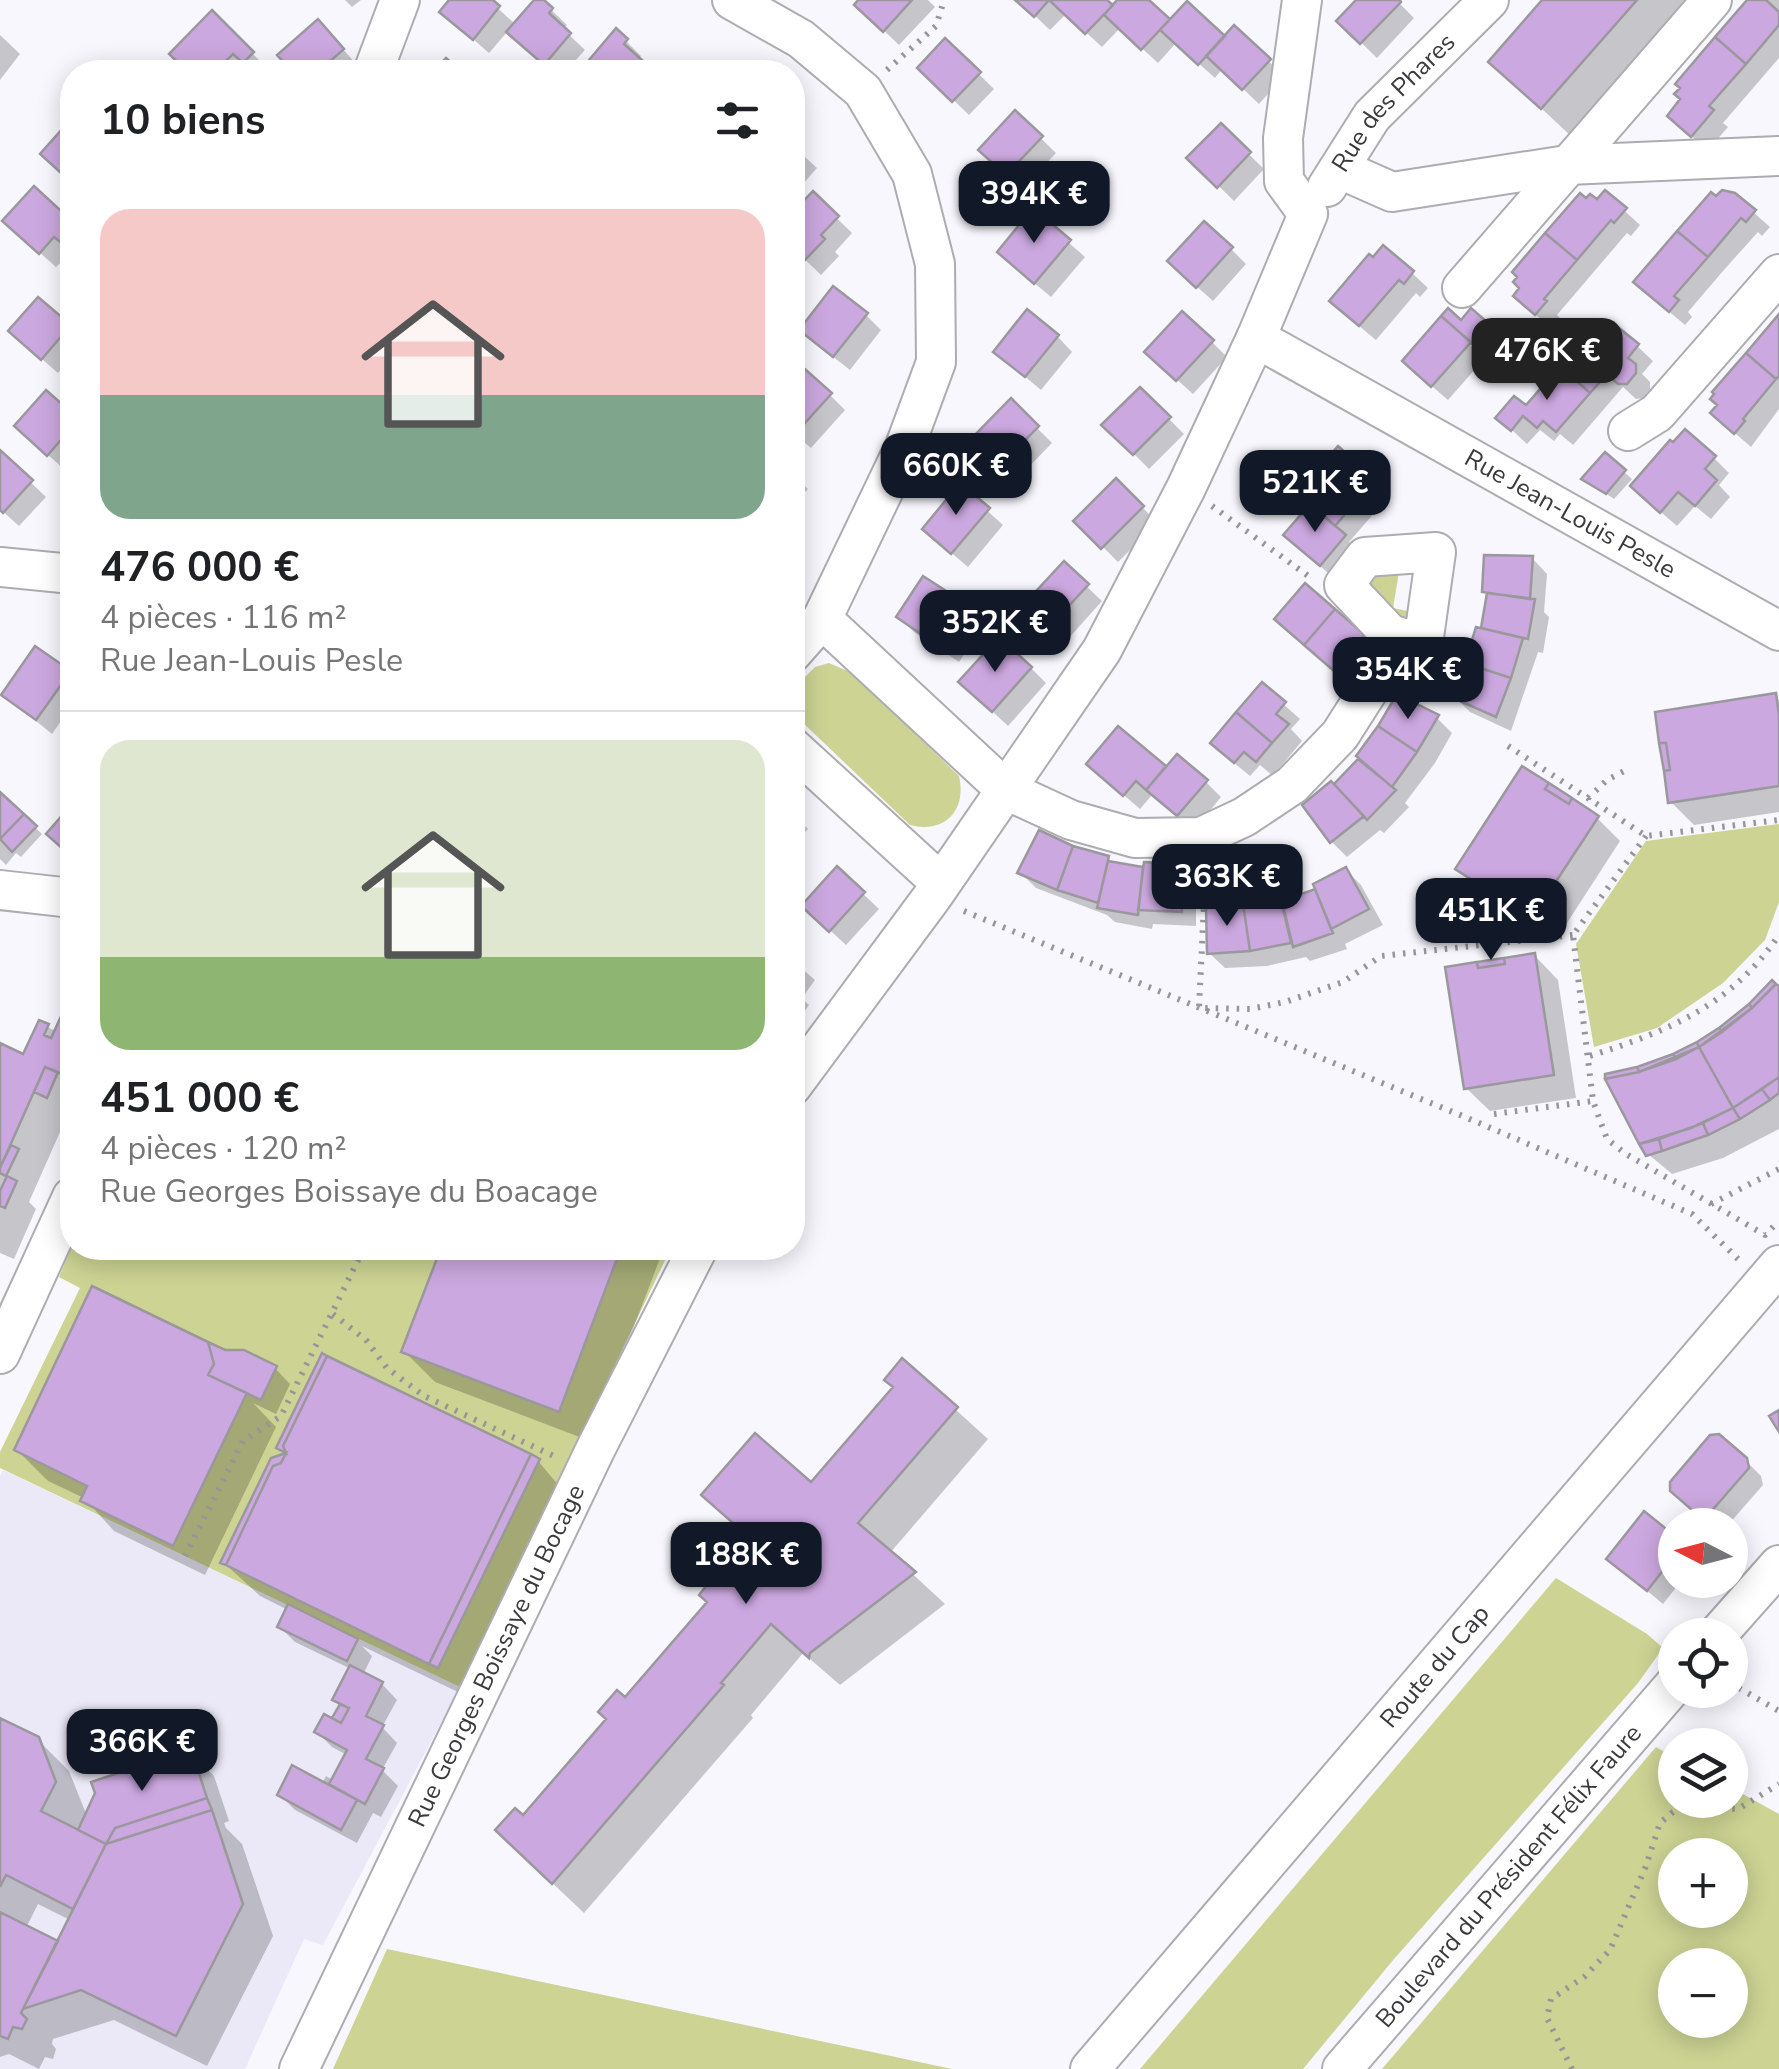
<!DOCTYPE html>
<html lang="fr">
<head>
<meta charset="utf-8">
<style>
  body { margin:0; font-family:"Nunito Sans",sans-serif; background:#f6f6f6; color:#202124; height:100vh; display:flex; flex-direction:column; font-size:38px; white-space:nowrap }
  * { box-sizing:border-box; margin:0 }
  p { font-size:32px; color:#757577 }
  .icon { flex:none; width:55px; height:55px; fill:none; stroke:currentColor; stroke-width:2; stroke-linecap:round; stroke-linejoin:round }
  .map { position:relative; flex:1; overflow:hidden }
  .sheet { position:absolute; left:60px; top:60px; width:745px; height:1200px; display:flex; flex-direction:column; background:#fff; border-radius:40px; box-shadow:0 5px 25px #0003 }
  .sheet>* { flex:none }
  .needle { width:65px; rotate:276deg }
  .buttons { position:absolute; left:1658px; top:1508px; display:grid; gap:20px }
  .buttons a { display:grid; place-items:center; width:90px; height:90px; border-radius:50%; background:#fff; box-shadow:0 5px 25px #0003; font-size:50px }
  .price { position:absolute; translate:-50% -85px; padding:0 22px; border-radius:20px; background:#111827; color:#fff; font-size:32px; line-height:65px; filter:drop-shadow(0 2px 5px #0008) }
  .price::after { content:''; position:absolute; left:50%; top:60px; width:30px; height:22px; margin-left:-15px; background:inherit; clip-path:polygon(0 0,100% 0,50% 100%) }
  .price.selected { background:#222; color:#fff }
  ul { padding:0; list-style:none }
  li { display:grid; align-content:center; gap:20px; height:530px; padding:0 40px }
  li+li { border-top:2px solid #e0e0e0 }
  li span { display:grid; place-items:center; height:310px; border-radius:30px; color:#555 }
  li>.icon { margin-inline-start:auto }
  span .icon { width:180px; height:180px; fill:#fffc; stroke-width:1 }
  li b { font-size:42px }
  h2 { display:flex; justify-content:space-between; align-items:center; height:120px; padding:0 40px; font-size:42px }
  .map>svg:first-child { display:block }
  .built { fill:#ebe9f7 }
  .green { fill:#ccd393; fill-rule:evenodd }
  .shadow { fill:#0003; fill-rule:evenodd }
  .building { fill:#cba8df; stroke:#9b989d; stroke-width:2.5 }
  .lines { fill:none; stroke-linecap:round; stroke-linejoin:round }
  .minor-casing { stroke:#acacb1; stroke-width:42 }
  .path { stroke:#96959a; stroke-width:6; stroke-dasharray:2.5 8; stroke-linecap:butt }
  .minor { stroke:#fff; stroke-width:38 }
  .labels { text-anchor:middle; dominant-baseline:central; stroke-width:8; stroke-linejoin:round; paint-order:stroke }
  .street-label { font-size:25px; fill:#3a393c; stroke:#fff }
</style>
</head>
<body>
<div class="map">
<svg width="1779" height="2069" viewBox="0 0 1779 2069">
  <rect width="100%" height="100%" fill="#f7f7fd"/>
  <path class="built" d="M3,1470L460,1687L323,1945L304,1939L245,2069H0V1476Z"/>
  <path class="green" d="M1402,566L1422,575L1399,572L1393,608L1417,613L1410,621L1398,618L1370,591C1370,571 1387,570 1402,566Z
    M829,663L852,673L959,776C967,810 945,834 910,825L801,721L796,710L795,687L815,667Z
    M1779,824V902L1765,940L1723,983L1657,1028L1594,1047L1576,944L1646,841Z
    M72,1246V1248H671L460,1687L0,1468V1452L80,1288L59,1277Z
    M1556,1578L1647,1634L1663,1648L1638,1683L1394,1959L1303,2069H1140Z
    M1656,1747L1675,1758V1800H1730V1787L1779,1814V2069H1382ZM1730,1855V1910H1675V1855ZM1730,1965V2020H1675V1965Z
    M387,1949L952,2069H333Z"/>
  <path class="shadow" d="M345,0H361L352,7Z
    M452,0H489L516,25L541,0L567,25L563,29L585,50L565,72H554L508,31L489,53L442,12Z
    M862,0H928L935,7L899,45L857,5Z
    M1018,0H1103L1113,9L1121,0H1145L1170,23L1225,39L1235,29L1284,76L1259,104L1222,69L1215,78L1176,43L1158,63L1120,28L1102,47L1066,14L1050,30Z
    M1359,0H1396L1414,18L1377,58L1339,21Z
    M1545,0H1695L1573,138L1492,62Z
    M1750,0H1779V58L1723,123L1728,127L1708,150L1685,131Z
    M212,13L267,68L263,72H255L249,68L245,72H191L172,54Z
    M0,35L20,54L0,80Z
    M333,38L358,66L350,72H296L281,55Z
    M626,41L641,56L638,60L653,72H594L587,66Z
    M946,42L994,89L969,115L920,68Z
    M1016,114L1056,153L1022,189L982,150Z
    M1221,127L1264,169L1234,201L1190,158Z
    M792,145L817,168L796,192L792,189Z
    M34,190L72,225V251L56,267L21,236Z
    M1605,193L1640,225L1631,236L1627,233L1557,315L1560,318L1552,328L1531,311L1522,288Z
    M813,195L852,233L835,252L839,256L821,275L792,247Z
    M1734,195L1770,227L1762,236L1758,232L1723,271L1688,312L1692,317L1685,325L1652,297L1717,200Z
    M1034,212L1085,257L1051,297L1015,267Z
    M1231,249L1246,264L1213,301L1185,276Z
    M1369,257L1412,273L1428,288L1420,297L1416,293L1376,340L1347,316Z
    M38,300L72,331V356L58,373L27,346Z
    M866,315L881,330L850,370L818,345Z
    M1779,317V409L1751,447L1729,428Z
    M1461,324L1492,329L1499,336L1485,352L1472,341L1469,344L1484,359L1448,400L1420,376Z
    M1057,336L1072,352L1041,390L996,352Z
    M1212,342L1227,357L1193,394L1163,367Z
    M1637,346L1653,361L1642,374L1650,382V389L1643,398L1636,399L1623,387L1573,445L1560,434L1554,441L1540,430L1527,444L1499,418L1527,409Z
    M792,373L830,395L845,410L811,448L792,432Z
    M1140,390L1184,434L1149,469L1105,425Z
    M46,393L72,417V459L64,469L32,441Z
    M1011,402L1052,443L1014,482L972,441Z
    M0,453L46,497L19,526L0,509Z
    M1605,455L1632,479L1614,499L1584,479Z
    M1714,458L1729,473L1719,485L1730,497L1711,519L1695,506L1677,526L1648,501Z
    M792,474L808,489L792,506Z
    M1116,481L1158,523L1118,562L1077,521Z
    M1374,481L1389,496L1349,542L1360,552L1336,580L1302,550Z
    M961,487L1003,525L968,567L941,544Z
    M1532,558L1547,574L1544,612L1549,617L1543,653L1538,652L1511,731L1470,712L1454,696L1483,631L1489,596L1484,592Z
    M1064,565L1102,601L1068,639L1045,617Z
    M969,609L984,624L959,662L914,632L899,617Z
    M1292,634L1363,637L1379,652L1351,684Z
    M1031,668L1046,683L1008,726L977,697Z
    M69,673L72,676V705L52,734L4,695Z
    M1262,685L1300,719L1291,729L1302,741L1273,776L1260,765L1250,776L1228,758Z
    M1775,696L1779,700V812L1694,825L1671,802Z
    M1437,718L1452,733L1435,763L1405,803L1409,807L1384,833L1380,830L1347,857L1332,842L1334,788L1362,759Z
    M1119,730L1166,770L1206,782L1221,797L1194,830L1152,795L1140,809L1105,779Z
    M0,795L42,834L21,857L16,853L6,865L0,859Z
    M792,813L808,829L792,846Z
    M1597,818L1620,841L1556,940L1482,892L1459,868Z
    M1041,833L1108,858L1114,865L1145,870L1180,867L1196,882V926L1153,924L1152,929L1115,922L1107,915L1036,888L1020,872Z
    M838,870L879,909L846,945L820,921Z
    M1346,870L1361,885L1383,925L1345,944L1347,949L1310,961L1306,957L1267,966L1225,968L1209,953L1244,906L1280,899L1284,903L1318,891Z
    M1535,956L1558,980L1576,1098L1490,1111L1466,1088Z
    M792,960L815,980L802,998L809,1005L795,1025L792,1023Z
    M1779,990V1129L1723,1158L1672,1174L1648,1154L1608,1078L1674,1056L1720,1030Z
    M65,1013L72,1016V1105L29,1202L36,1209L14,1259L0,1253V1046L25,1057L40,1023L57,1032Z
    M338,1248H365L360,1259Z
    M444,1248H664L590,1441L435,1382L404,1351Z
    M224,1353L275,1368L290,1384L276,1414L253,1403L276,1427L205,1575L114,1531L84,1498L48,1481L17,1450Z
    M903,1362L988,1439L890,1553L945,1604L840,1685L803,1653L751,1715L753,1718L584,1913L529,1861L523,1819L711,1603L703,1595L744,1533L705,1495L811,1485L895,1387Z
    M279,1447L538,1461L560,1487L460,1693L362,1646L372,1656L363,1675L382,1684L397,1700L382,1727L397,1743L382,1770L398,1786L381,1817L373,1813L357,1843L295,1810L280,1795L322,1784L326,1776L334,1781L347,1755L332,1747L317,1732L333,1722L342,1706L335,1699L351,1669L295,1642L280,1627L288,1610L260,1596L223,1562L287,1455Z
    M1745,1460L1761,1476L1763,1485L1728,1525H1711L1689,1506Z
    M1675,1539V1580H1682L1663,1604L1609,1559Z
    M0,1721L37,1739L69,1771L87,1816L190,1752L214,1776L229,1821L224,1823L226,1828L242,1844L273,1936L207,2066L114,2020L53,2039L52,2044L56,2049L53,2059L45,2057L39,2069L9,2054L0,2057ZM38,1904L70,1920L59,1944L26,1928Z"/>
  <path class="building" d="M449,0H493L500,6L473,40L439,12Z
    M534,0H544L553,8L549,13L571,33L544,65L506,32Z
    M858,0H912L883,32L854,5Z
    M1015,0H1049L1034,17Z
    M1049,0H1107L1113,5L1085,34Z
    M1117,0H1149L1170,19L1141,50L1104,15Z
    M1356,0H1400L1401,2L1360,44L1336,21Z
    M1542,0H1637L1541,109L1488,62Z
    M1747,0H1766L1779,12V25L1746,64L1715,37Z
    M1187,1L1225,36L1198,65L1160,30Z
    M212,10L254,52L243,63L233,54L215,72H188L169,54Z
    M318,19L344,49L318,72H293L277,55Z
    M1234,25L1271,59L1242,90L1206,56Z
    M616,28L628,39L624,44L651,68L647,72H592L584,66Z
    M1715,37L1746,64L1709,106L1714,110L1691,137L1667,116L1680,99L1674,94L1680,88L1675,84Z
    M945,38L981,72L952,102L917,68Z
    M446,58L462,72H433Z
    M1015,110L1043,136L1006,175L978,150Z
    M72,118V183L40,154Z
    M1221,123L1251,152L1217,188L1186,158Z
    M792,141L803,151L792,163Z
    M34,186L72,221V233L63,244L54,237L39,254L2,221Z
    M1605,190L1627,208L1614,223L1611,220L1577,260L1545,233L1580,193L1586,198L1590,194L1597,199Z
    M1722,190L1735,193L1756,210L1746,222L1741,218L1708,257L1677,231L1711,192L1716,196Z
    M813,191L839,216L821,235L825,239L804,261L792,250V213Z
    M1033,208L1071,240L1034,284L997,252Z
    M1204,221L1233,247L1196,288L1167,261Z
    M1677,231L1708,257L1674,296L1679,300L1669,312L1633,282Z
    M1545,233L1577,260L1544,299L1547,301L1535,315L1513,296L1519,288L1513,282L1517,277L1512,272Z
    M1383,245L1414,271L1404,284L1399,280L1359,326L1329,301L1369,254L1373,257Z
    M833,286L868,313L833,357L799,330Z
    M38,297L71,325L41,360L8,331Z
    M1448,308L1461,320L1471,308L1494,328L1476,347L1441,316Z
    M1027,309L1059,335L1025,377L993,352Z
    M1182,311L1214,340L1176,381L1144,352Z
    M1779,314V376L1776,379L1746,353Z
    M1441,316L1471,342L1431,387L1402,361Z
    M1605,321L1611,327L1614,324L1639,344L1628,358L1636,364V373L1627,384H1618L1607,374L1590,393L1560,366L1594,327L1598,330Z
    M1746,353L1776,379L1743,419L1745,421L1734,434L1710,413L1717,405L1710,399L1714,394L1712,392Z
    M798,363L832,393L794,435L792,369Z
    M1560,366L1590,393L1556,432L1543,421L1537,428L1523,416L1511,431L1495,418L1514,396L1526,405Z
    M1140,387L1171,417L1133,455L1101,425Z
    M46,390L72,413V427L47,456L14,426Z
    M1011,398L1039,426L997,469L969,441Z
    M1685,429L1716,456L1705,469L1717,480L1695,506L1678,492L1660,513L1630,486L1670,440L1673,442Z
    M1338,446L1375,479L1335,526L1310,504L1319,494L1306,483Z
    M0,450L33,480L3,513L0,510Z
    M1605,452L1626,470L1606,494L1581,479Z
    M1116,478L1144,506L1101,549L1073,521Z
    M960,483L990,508L951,554L922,529Z
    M1310,504L1346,535L1320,566L1283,535Z
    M1484,555L1533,556L1530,599L1482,592Z
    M1064,561L1089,584L1051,625L1026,602Z
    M923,576L971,607L943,649L896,617Z
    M1305,583L1335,609L1304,645L1274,619Z
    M1487,593L1535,599L1528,639L1481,628Z
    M1335,609L1365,635L1334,671L1304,645Z
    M1476,627L1523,638L1511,678L1465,663Z
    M999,637L1032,667L992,712L958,682Z
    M35,646L71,671L36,720L1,695Z
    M1465,663L1511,678L1496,717L1451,697Z
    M1262,682L1286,702L1276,714L1289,724L1272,743L1236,712Z
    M1776,693L1779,715V786L1668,803L1664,771L1670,770L1666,743H1659L1655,712Z
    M1397,694L1439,715L1417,752L1378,726Z
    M1236,712L1272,743L1256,762L1244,752L1234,763L1210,743Z
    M1118,726L1166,766L1146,790L1136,781L1123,796L1086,764Z
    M1378,726L1417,752L1392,787L1356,756Z
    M1659,743H1666L1670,770L1664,771Z
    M1177,754L1208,780L1177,816L1146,790Z
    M1358,759L1396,790L1367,820L1334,784Z
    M1522,766L1549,783L1545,789L1569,804L1572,798L1599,816L1532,918L1455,869Z
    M1331,781L1364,816L1330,843L1302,805Z
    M1549,783L1572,798L1569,804L1545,789Z
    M0,792L24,814L0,839Z
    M72,804V857L46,834Z
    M24,814L37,826L12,852L0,839Z
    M1039,830L1073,846L1057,890L1017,873Z
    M1073,846L1109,856L1098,903L1057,890Z
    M1108,861L1143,867L1138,915L1097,908Z
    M1144,862L1181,864L1182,912L1138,910Z
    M837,866L865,892L829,932L801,906Z
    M1346,867L1369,909L1331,929L1313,884Z
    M1315,889L1333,933L1293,947L1282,901Z
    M1280,896L1291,943L1250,951L1243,904Z
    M1243,904L1250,951L1207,954L1206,906Z
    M1535,953L1554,1075L1464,1089L1445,967L1477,962L1478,968L1505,964L1504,958Z
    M1504,958L1505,964L1478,968L1477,962Z
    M1772,980L1776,984L1752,1008L1749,1004Z
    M1776,984L1779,986V1077L1733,1108L1699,1047L1752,1008Z
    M1749,1004L1752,1008L1722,1032L1719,1028Z
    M64,1010L72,1014V1074L71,1078L45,1067L0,1168V1043L23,1054L39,1020L49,1024L44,1035L51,1038Z
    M1719,1028L1722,1032L1699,1047L1697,1042Z
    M1697,1042L1699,1047L1676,1059L1673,1054Z
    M1699,1047L1733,1108L1691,1128L1639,1144L1605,1079L1639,1072Z
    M1673,1054L1676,1059L1639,1072L1637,1067Z
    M45,1067L58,1072L47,1098L34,1092Z
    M1637,1067L1639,1072L1605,1079V1074Z
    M1779,1077V1093L1770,1100L1762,1089Z
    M1762,1089L1770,1100L1740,1119L1733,1108Z
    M1733,1108L1740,1119L1708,1135L1703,1123Z
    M1703,1123L1708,1135L1662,1151L1659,1139Z
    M1659,1139L1662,1151L1646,1156L1639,1144Z
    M11,1145L19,1149L6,1176L0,1173V1168Z
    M7,1176L17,1181L5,1208L0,1206V1191Z
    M441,1248H621L559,1412L401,1352Z
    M92,1286L208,1342L214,1364L208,1375L247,1393L173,1546L80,1501L87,1486L14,1450Z
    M208,1342L225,1350H244L277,1366L261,1400L208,1375L214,1364Z
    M322,1353L327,1356L283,1446L286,1453L276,1448Z
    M327,1356L531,1454L429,1664L226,1565L273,1466L281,1463L286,1453L283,1446Z
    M902,1358L958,1407L858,1523L916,1572L810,1653L809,1658L771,1624L721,1683L724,1685L552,1884L495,1830L515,1808L523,1815L606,1719L598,1712L617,1690L625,1697L707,1602L699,1595L717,1572L727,1580L757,1544L701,1495L755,1433L811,1482L893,1387L884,1380Z
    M1779,1410V1432L1769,1416Z
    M1719,1434L1747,1458L1749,1468L1708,1515L1699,1516L1670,1491V1482L1710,1435Z
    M286,1453L281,1463L273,1466L226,1565L220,1563L271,1458Z
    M531,1454L540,1459L438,1668L429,1664Z
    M1644,1511L1675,1536V1555L1647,1591L1606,1559Z
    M742,1531L757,1544L727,1580L712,1567Z
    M288,1604L358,1639L347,1661L277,1627Z
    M350,1665L383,1682L366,1716L384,1725L366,1759L384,1768L365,1804L329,1784L347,1750L314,1732L324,1714L341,1723L349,1708L332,1700Z
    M340,1704L349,1708L341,1723L332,1718Z
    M0,1718L39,1737L56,1782L41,1811L106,1844L73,1909L6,1875L0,1887Z
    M191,1749L207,1798L115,1828L106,1844L78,1830L95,1793L91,1782Z
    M292,1765L357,1800L341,1830L277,1795Z
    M207,1798L212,1810L106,1844L115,1828Z
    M212,1810L243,1904L176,2036L81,1990L23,2009L106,1844Z
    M0,1912L58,1941L23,2009L21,2013L27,2019L22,2029L13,2027L8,2039L0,2036Z"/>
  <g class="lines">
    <g class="minor-casing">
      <g id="minor">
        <path d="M732,0L801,39L863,91L912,174L935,264L936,362L905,446L822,619L792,653"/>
        <path d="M373,72L400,0"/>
        <path d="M1340,169L1392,192L1567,165L1779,156"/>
        <path id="s1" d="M1327,187L1372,116L1489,0"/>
        <path d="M1462,288L1712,0"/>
        <path id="s2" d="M1256,338L1779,631"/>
        <path d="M1628,431L1657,413L1779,274"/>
        <path d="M0,567L72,574"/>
        <path d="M822,619L1006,790L1071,820L1135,838L1201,837L1244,817L1292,785L1340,735L1375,680L1390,634L1423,644L1436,552L1365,557L1344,585L1390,634"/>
        <path d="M792,747L941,883"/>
        <path d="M0,890L72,898"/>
        <path d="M792,1086L932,897L1102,650L1186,488L1256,338L1308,214L1284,181L1283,138L1302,0"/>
        <path d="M0,1354L72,1197"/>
        <path d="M1717,1635L1779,1565"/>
        <path id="s3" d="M299,2069L596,1448L698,1248"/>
        <path id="s4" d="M1090,2069L1779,1265"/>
        <path id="s5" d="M1342,2069L1675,1684"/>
      </g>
    </g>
    <path class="path" d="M887,70L936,26L944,0
      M1212,506L1311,578
      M1508,746L1646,836L1779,820
      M1588,798L1607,780L1630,768
      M1646,836L1573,935L1593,1101L1607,1139L1626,1154L1765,1235L1779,1221
      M1212,869L1205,883L1199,1008L1250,1009L1285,1002L1343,982L1381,956L1573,935
      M1479,893L1488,945
      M964,911L1465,1117L1692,1214L1738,1259
      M1590,1056C1668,1031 1731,1006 1779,935
      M1494,1114L1593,1101
      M1711,1204L1779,1169
      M333,1314L366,1340L387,1368L424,1396L556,1457
      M185,1556L243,1441L281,1416L364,1248
      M1730,1683L1779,1711
      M1572,2069L1547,2018L1551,1999L1584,1977L1610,1950L1646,1866L1660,1823L1673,1812L1689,1806L1738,1809L1779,1784"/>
    <use href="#minor" class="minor"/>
  </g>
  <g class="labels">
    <g class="street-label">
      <text stroke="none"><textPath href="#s1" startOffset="108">Rue des Phares</textPath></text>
      <text stroke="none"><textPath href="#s2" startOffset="360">Rue Jean-Louis Pesle</textPath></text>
      <text stroke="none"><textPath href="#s3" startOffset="458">Rue Georges Boissaye du Bocage</textPath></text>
      <text stroke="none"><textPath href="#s4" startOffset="530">Route du Cap</textPath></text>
      <text stroke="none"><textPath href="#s5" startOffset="255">Boulevard du Président Félix Faure</textPath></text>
    </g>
  </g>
</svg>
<div class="buttons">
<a><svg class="needle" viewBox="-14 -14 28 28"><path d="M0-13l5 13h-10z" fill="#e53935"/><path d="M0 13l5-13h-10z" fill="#757577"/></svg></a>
<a><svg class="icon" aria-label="locate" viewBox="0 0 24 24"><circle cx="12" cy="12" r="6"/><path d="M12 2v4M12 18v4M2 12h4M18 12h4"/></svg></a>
<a><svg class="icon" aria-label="layers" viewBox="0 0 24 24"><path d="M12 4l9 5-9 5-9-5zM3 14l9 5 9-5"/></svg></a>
<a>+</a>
<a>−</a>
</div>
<b class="price" style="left:1034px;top:246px">394K €</b>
<b class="price selected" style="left:1547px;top:403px">476K €</b>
<b class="price" style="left:956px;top:518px">660K €</b>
<b class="price" style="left:1315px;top:535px">521K €</b>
<b class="price" style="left:995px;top:675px">352K €</b>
<b class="price" style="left:1408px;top:722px">354K €</b>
<b class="price" style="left:1227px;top:929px">363K €</b>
<b class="price" style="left:1491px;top:963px">451K €</b>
<b class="price" style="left:746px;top:1607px">188K €</b>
<b class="price" style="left:142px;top:1794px">366K €</b>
<section class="sheet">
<h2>10 biens<svg class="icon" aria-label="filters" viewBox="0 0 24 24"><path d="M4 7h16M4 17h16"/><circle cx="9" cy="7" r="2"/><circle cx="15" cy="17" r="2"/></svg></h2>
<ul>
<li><span style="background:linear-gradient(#f6c9c9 60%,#7fa58c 0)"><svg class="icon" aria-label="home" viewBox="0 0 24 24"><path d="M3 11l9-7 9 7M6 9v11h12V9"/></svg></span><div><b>476 000 €</b><p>4 pièces · 116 m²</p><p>Rue Jean-Louis Pesle</p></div></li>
<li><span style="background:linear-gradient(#dfe7d0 70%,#8fb573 0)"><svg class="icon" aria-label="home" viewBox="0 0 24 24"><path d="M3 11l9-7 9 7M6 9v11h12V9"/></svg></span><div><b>451 000 €</b><p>4 pièces · 120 m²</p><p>Rue Georges Boissaye du Boacage</p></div></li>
</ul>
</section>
</div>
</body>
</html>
